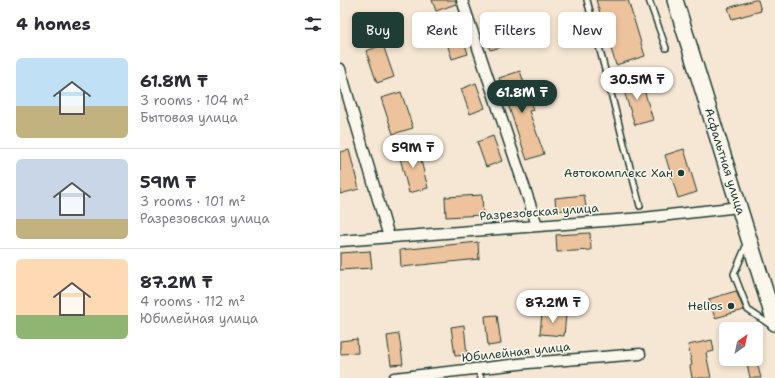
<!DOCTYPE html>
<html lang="en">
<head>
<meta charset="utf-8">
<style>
  body { margin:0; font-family:"Shantell Sans",sans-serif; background:#f7f7f7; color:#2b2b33; height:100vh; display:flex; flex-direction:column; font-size:15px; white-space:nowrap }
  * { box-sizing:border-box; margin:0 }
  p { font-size:13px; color:#7c7c81 }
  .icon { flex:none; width:22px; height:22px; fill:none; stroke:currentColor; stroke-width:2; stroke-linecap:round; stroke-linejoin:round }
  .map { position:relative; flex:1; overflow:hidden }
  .sheet { display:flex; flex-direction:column; background:#fff; width:340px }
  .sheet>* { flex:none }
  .banner { position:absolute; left:12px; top:12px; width:363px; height:36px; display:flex; gap:8px }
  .needle { width:26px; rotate:33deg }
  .controls { position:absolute; left:379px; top:322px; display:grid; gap:8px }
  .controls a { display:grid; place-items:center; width:44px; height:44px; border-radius:6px; background:#fff; box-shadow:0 2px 6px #0003; font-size:20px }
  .price { position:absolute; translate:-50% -34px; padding:0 9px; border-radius:14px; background:#fff; color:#222; font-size:13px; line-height:26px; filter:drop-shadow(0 1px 2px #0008) }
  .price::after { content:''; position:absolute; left:50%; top:24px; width:12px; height:9px; margin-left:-6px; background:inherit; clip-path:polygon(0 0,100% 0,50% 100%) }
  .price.current { background:#1f3d34; color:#fff }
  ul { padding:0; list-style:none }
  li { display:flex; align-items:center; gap:12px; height:100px; padding:0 16px }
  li+li { border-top:1px solid #e1e1e2 }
  li span { display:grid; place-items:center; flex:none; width:112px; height:80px; border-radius:6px; color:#555 }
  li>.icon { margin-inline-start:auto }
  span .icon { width:48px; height:48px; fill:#fffc; stroke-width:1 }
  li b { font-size:17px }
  h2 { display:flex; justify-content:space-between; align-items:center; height:48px; padding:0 16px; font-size:17px }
  .pill { padding:0 14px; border-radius:6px; background:#fff; box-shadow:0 2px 6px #0003; font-size:14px; line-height:36px }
  .pill.current { background:#1f3d34; color:#fff }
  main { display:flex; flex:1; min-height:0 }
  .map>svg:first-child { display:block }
  .building { fill:#ecc39c; stroke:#1f3d34 }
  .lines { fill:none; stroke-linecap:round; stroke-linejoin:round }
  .lane-casing { stroke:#1f3d34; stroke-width:8 }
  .street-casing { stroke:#1f3d34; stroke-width:13 }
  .secondary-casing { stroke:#1f3d34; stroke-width:18 }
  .lane { stroke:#fbf7ec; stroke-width:5 }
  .street { stroke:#fbf7ec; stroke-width:10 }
  .secondary { stroke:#fbf7ec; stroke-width:15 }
  .poi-dot { fill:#1f3d34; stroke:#fbf7ec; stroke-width:1.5 }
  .labels { text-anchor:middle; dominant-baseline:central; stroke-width:3; stroke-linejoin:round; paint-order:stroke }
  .street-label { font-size:12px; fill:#1f3d34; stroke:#fbf7ec }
  .poi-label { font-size:12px; fill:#1f3d34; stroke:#fbf7ec; text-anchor:end }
</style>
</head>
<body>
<main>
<section class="sheet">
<h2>4 homes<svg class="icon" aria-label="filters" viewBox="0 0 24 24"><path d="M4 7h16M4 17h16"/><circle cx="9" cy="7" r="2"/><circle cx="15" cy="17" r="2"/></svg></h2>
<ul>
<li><span style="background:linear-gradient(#bfe0f5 60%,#c2b280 0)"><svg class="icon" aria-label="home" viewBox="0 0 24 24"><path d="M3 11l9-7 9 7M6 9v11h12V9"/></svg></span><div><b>61.8M ₸</b><p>3 rooms · 104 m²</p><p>Бытовая улица</p></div></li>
<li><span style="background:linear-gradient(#c9d6e8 75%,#c2b280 0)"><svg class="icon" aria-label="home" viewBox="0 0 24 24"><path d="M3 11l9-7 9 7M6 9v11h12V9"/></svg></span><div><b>59M ₸</b><p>3 rooms · 101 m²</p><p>Разрезовская улица</p></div></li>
<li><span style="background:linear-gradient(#ffd9b3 70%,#8fb573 0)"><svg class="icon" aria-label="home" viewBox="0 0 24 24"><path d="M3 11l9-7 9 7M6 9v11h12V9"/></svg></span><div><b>87.2M ₸</b><p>4 rooms · 112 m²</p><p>Юбилейная улица</p></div></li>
</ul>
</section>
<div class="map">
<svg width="435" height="378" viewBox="0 0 435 378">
  <rect width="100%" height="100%" fill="#f6e7d4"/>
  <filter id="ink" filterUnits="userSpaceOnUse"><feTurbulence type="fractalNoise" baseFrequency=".025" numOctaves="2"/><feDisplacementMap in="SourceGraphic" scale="8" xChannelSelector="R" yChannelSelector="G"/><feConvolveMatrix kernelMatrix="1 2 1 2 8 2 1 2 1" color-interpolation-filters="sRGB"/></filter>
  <g filter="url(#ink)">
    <path class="building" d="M92,0H116V4L96,11Z
      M256,0H288L305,56L276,65Z
      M414,0H418L421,11L392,19L388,8Z
      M156,18L165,46L150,50L141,23Z
      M121,31L128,54L112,59L105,37Z
      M43,45L54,77L37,83L26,51Z
      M180,71L193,110L189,111L204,154L187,160L159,78Z
      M300,76L313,120L295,125L281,82Z
      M136,83L145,108L130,114L121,89Z
      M61,92L73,128L53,134L41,98Z
      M153,136L162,161L146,167L137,142Z
      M77,145L88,188L69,193L58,150Z
      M344,149L357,192L338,198L325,155Z
      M9,150L19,189L0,194V152Z
      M142,195L143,215L106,217L105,197Z
      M244,195L246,207L216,211L215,198Z
      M250,233L251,250L217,252L216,235Z
      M138,242L139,259L61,267L60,250Z
      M30,251L32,268L0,270V253Z
      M396,291L404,310L375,318L369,299Z
      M202,313L226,314L224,336L200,334Z
      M157,315L161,344L148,346L145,316Z
      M124,325L127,355L115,356L111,327Z
      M59,334L63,364L51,365L47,336Z
      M17,339L18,353L0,354V341Z
      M372,340L374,351L366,353L371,378H352L350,366L352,365L348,345Z
      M406,359H416L421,378H410Z"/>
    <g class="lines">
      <g class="lane-casing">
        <path id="lane" d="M247,0L300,206
          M309,0L326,48
          M407,244L394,274L408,310L432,326
          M137,369L141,378"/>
      </g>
      <g class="street-casing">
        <path id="street" d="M122,0L197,225
          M0,69L49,237
          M0,241L303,218L399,207
          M54,378L188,363L300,354"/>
      </g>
      <g class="secondary-casing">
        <g id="secondary">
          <path id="s1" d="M335,0L435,323"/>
        </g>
      </g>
      <use href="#lane" class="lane"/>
      <use href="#street" class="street"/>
      <use href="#secondary" class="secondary"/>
    </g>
  </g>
  <g class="poi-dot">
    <circle cx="341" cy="173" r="4"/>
    <circle cx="391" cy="306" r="4"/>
  </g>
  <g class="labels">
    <g class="street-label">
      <text stroke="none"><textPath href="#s1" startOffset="169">Асфальтная улица</textPath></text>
      <text transform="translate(199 212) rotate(-4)">Разрезовская улица</text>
      <text transform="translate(176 352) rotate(-6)">Юбилейная улица</text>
    </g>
    <g class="poi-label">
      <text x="333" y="173">Автокомплекс Хан</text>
      <text x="383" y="306">Helios</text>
    </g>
  </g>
</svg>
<div class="controls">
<a><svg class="needle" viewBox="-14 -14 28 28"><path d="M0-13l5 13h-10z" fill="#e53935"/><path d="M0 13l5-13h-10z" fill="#7c7c81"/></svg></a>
</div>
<b class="price" style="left:297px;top:101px">30.5M ₸</b>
<b class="price current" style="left:182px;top:114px">61.8M ₸</b>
<b class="price" style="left:73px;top:169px">59M ₸</b>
<b class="price" style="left:213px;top:324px">87.2M ₸</b>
<div class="banner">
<a class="pill current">Buy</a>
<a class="pill">Rent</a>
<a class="pill">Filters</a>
<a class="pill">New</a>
</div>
</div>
</main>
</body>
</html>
